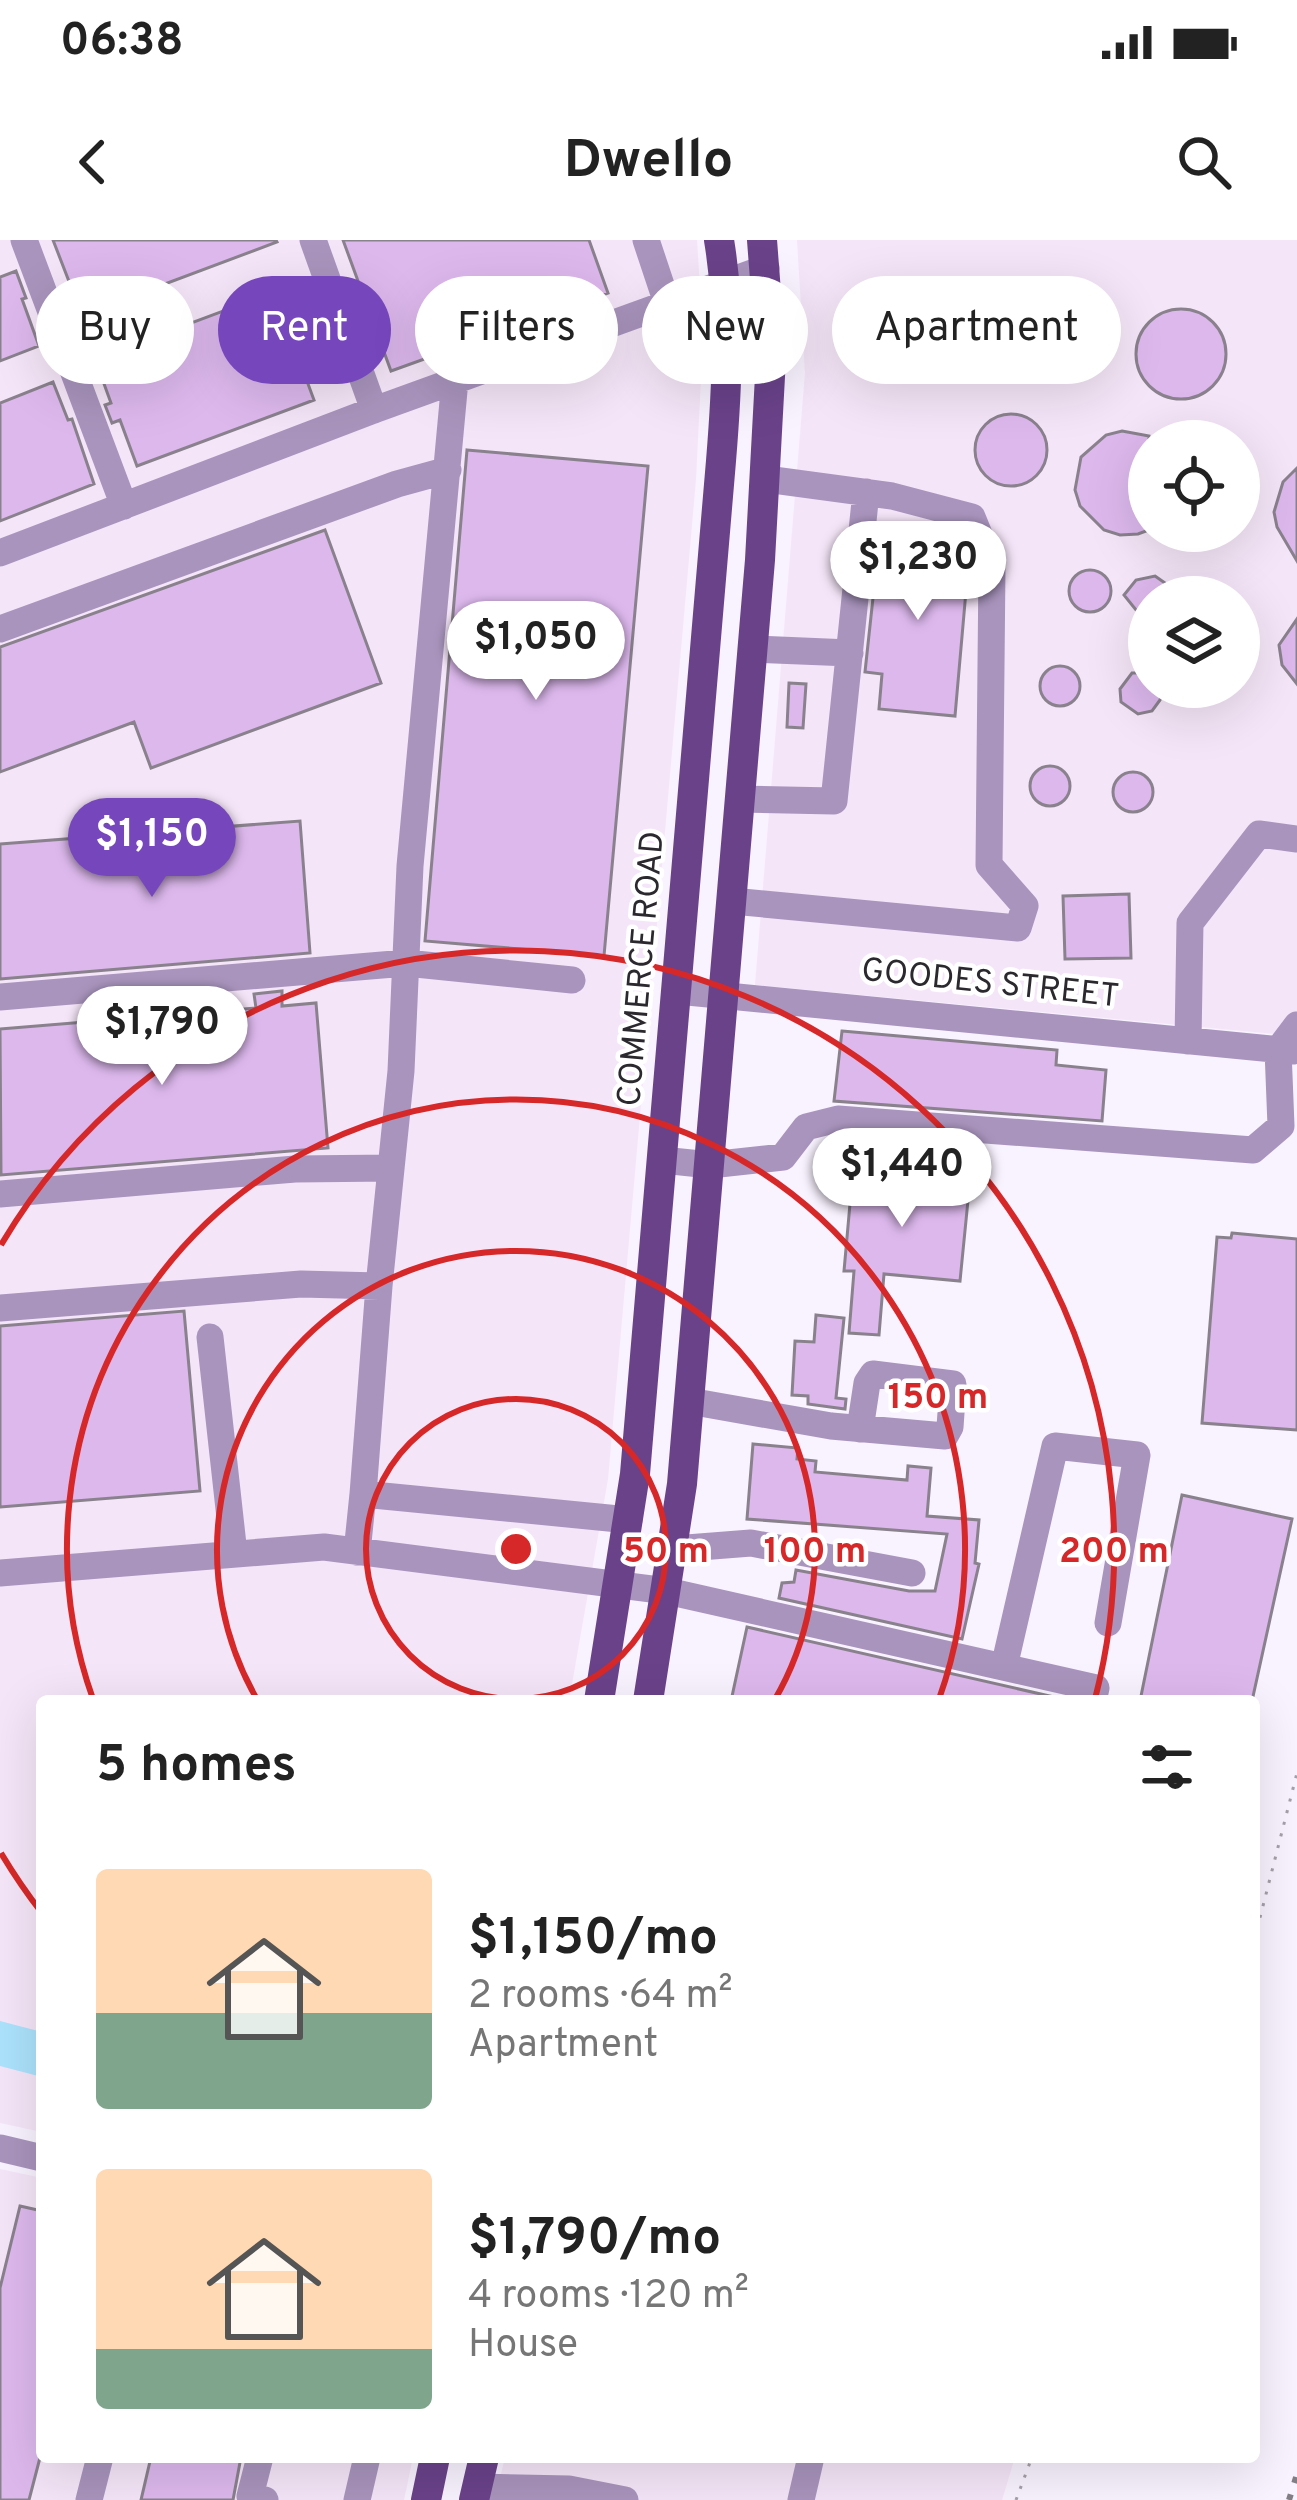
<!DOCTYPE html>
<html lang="en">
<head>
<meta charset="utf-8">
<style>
  body { margin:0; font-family:Overpass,sans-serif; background:#f6f6f6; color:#222; height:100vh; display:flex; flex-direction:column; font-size:45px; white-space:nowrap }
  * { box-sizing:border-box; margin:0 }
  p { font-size:39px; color:#767676 }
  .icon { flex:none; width:66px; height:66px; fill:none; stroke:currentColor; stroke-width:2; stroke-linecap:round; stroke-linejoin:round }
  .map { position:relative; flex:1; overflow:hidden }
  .panel { position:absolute; left:36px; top:1455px; width:1224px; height:768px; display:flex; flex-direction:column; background:#fff; border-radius:12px; box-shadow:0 12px 48px #0002 }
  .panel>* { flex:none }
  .top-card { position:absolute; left:36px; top:36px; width:1227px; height:108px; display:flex; gap:24px }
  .tools { position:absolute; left:1128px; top:180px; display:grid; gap:24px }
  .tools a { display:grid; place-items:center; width:132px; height:132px; border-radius:50%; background:#fff; box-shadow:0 12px 48px #0002; font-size:60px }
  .price { position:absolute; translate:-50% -102px; padding:0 27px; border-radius:42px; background:#fff; color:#222; font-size:39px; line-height:78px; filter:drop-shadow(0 3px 6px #0008) }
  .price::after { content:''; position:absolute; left:50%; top:72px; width:36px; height:27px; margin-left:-18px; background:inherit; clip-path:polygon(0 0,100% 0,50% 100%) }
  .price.selected { background:#7646bd; color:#fff }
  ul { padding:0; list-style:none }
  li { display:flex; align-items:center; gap:36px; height:300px; padding:0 60px }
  li span { display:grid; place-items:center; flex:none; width:336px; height:240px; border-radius:12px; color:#555 }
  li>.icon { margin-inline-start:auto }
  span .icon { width:144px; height:144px; fill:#fffc; stroke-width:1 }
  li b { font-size:51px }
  h2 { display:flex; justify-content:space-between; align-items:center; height:144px; padding:0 60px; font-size:51px }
  .tag { padding:0 42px; border-radius:54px; background:#fff; box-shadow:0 12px 48px #0002; font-size:42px; line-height:108px }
  .tag.selected { background:#7646bd; color:#fff }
  .status { display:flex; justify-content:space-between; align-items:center; height:84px; padding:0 60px; background:#fff; direction:ltr }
  .status svg { height:33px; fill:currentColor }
  header { display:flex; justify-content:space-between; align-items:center; height:156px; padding:0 60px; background:#fff; font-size:54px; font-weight:700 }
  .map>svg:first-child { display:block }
  .industrial { fill:#f5e5f8; fill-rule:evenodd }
  .water { fill:#ace2fc }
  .building { fill:#ddb8ed; stroke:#89828d; stroke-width:3 }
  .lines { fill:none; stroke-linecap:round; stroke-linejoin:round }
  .path { stroke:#a5a0a9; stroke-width:3; stroke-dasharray:3 9; stroke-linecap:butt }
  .minor { stroke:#a994bd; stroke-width:27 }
  .major { stroke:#6a428a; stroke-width:30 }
  .rail { stroke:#837e86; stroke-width:6; stroke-dasharray:6 12; stroke-linecap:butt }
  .ring { fill:none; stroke:#d62828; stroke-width:6 }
  .labels { text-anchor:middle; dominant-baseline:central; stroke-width:9; stroke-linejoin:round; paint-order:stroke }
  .street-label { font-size:33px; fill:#2c292e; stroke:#fff }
  .centre { fill:#d62828; stroke:#fff; stroke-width:6 }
  .ring-label { font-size:36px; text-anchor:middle; font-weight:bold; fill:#d62828; stroke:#fff; stroke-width:9; stroke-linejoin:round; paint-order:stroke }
</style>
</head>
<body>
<div class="status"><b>06:38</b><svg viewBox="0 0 49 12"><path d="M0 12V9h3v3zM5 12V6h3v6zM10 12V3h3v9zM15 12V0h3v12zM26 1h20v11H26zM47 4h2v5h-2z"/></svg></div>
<header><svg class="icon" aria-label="back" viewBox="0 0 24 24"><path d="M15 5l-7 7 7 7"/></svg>Dwello<svg class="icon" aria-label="search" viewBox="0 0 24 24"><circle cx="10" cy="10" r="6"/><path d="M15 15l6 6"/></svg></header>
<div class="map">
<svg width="1297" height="2260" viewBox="0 0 1297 2260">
  <rect width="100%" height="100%" fill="#f9f2ff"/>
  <path class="industrial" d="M0,0H697L703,97L696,239L608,1239L569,1461H42V1892L0,1883Z
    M797,0H1297V796L755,745L805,133ZM1149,201H1239V291H1149ZM1149,357H1239V447H1149Z
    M0,1929L42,1938V2217H413L404,2260H0Z
    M505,2217H1015L1002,2260H495Z"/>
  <path class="water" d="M0,1781L42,1792V1837L0,1826Z"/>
  <path class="building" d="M53,0H276L277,2L82,75Z
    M343,0H589L608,53L391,131Z
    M16,31L26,58L22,59L39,106L0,121V37Z
    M274,52L314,160L137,226L120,180L112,183L105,165L111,163L95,119Z
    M1136 114a45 45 0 1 1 90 0a45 45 0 1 1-90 0Z
    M53,142L68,180L72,179L94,244L0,281V163Z
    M975 210a36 36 0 1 1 72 0a36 36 0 1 1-72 0Z
    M1122,191L1149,196V290L1138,294L1120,295L1104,290L1080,266L1075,250L1081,217L1106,195Z
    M467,210L648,226L604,716L425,701Z
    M1297,228V321L1277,287L1274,272L1283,242Z
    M325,290L381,443L151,528L134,482L0,532V407Z
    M880,293L962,300L969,317L955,476L879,469L882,434L865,432Z
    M1069 351a21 21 0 1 1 42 0a21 21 0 1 1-42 0Z
    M1155,336L1165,343L1172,357H1149V379L1136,370L1124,355L1136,340Z
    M1297,379V444L1282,425L1279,405Z
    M1040 446a20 20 0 1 1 40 0a20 20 0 1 1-40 0Z
    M1132,433H1149V447H1163L1160,460L1152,471L1138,474L1121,462L1120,449Z
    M789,443L806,444L803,488L787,487Z
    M1030 546a20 20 0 1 1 40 0a20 20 0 1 1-40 0Z
    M1113 552a20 20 0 1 1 40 0a20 20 0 1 1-40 0Z
    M300,581L310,713L0,739V604Z
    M1129,654L1131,718L1065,719L1063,656Z
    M282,751V766L316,763L328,908L1,935L0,789L256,768L254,754Z
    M842,791L1057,810L1056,825L1106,830L1102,881L834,861Z
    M854,919L971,930L960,1041L884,1034L879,1095L849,1093L854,1031H844Z
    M1232,993L1297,999V1190L1202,1183L1217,997L1231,998Z
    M184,1071L200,1251L0,1267V1086Z
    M816,1075L844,1078L836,1158L846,1159L845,1169L808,1164V1156L792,1155L795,1101L814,1102Z
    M753,1204L798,1208L797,1219L816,1221L815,1232L907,1240L908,1226L931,1228L927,1276L979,1280L975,1323L979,1324L962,1399L779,1358L782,1343L794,1342L796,1330L909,1351H935L947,1294L747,1279Z
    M1182,1255L1292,1279L1252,1461H1140Z
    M747,1387L1067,1460V1461H731Z
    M20,1966L42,1971V2210L29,2260H0V2048Z
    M151,2217H241L233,2260H141Z"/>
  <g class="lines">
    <path class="path" d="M1254,1701L1297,1533
      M1016,2260L1032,2217"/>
    <path class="minor" d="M24,0L124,266
      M313,0L374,170
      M646,0L667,63
      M0,313L374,170L766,28
      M0,389L397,244L448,230
      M753,409L850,413
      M740,559L834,561L866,252
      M732,661L1018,688L1025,666L989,625L992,326L972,277L892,256L766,239
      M677,751L1293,811
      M0,757L406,723L572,740
      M1188,801L1190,683L1259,594L1297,599
      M662,920L710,925L783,917L806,887L838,879L1253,910L1281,886L1278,810L1297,785
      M0,954L295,929L391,928
      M379,1046L401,831L410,626L455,140
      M0,1068L301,1044L379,1046L363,1254L629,1280
      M210,1097L234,1314
      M689,1161L831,1186L945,1196L950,1187L953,1144L873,1134L867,1143L860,1189
      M674,1309L751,1303L912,1333
      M357,1312L363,1254
      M0,1333L324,1307L667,1351L1096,1448L1093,1461
      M1004,1427L1055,1206L1137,1215L1108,1383
      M0,1908L42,1918
      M260,2217L250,2256L265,2260
      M477,2247L569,2249L625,2260
      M89,2260L100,2217
      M357,2260L367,2217
      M801,2260L811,2217"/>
    <path class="major" d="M599,1461L635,1234L721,221C727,148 731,72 719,0
      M648,1461L682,1244L760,320L771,118L762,0
      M426,2260L435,2217
      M474,2260L484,2217"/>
    <path class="rail" d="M1289,2260L1297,2234"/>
  </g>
  <g class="ring">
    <circle cx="516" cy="1309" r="150"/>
    <path d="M258 1461A299 299 0 1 1 774 1461"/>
    <path d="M93 1459A449 449 0 1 1 939 1459"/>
    <path d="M42 1673A598 598 0 0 1 1 1613M1 1005A598 598 0 0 1 1095 1459"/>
  </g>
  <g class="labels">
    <g class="street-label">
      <text transform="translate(643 729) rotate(-85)">COMMERCE ROAD</text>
      <text transform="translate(990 745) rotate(6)">GOODES STREET</text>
    </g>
  </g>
  <circle cx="516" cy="1309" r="18" class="centre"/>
  <g class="ring-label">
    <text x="938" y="1168">150 m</text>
    <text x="666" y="1322">50 m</text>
    <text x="815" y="1322">100 m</text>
    <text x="1114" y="1322">200 m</text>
  </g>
</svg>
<div class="tools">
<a><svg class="icon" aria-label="locate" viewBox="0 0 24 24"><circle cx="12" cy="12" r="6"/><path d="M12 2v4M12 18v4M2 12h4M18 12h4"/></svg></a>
<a><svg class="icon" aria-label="layers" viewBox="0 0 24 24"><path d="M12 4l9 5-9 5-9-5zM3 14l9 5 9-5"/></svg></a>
</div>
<b class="price" style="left:918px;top:383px">$1,230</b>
<b class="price" style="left:536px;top:463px">$1,050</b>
<b class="price selected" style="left:152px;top:660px">$1,150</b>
<b class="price" style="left:162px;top:848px">$1,790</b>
<b class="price" style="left:902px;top:990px">$1,440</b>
<div class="top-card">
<a class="tag">Buy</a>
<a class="tag selected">Rent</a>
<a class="tag">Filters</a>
<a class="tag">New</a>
<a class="tag">Apartment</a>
</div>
<section class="panel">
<h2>5 homes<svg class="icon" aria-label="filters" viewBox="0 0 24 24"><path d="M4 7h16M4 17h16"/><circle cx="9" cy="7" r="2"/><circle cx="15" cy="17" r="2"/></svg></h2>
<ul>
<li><span style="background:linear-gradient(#ffd9b3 60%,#7fa58c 0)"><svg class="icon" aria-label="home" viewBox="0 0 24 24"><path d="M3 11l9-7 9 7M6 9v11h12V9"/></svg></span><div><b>$1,150/mo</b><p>2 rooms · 64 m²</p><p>Apartment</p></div></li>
<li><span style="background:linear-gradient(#ffd9b3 75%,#7fa58c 0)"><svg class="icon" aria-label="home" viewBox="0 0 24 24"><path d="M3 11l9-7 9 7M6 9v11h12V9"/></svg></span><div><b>$1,790/mo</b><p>4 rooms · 120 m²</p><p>House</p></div></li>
</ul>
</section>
</div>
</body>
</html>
